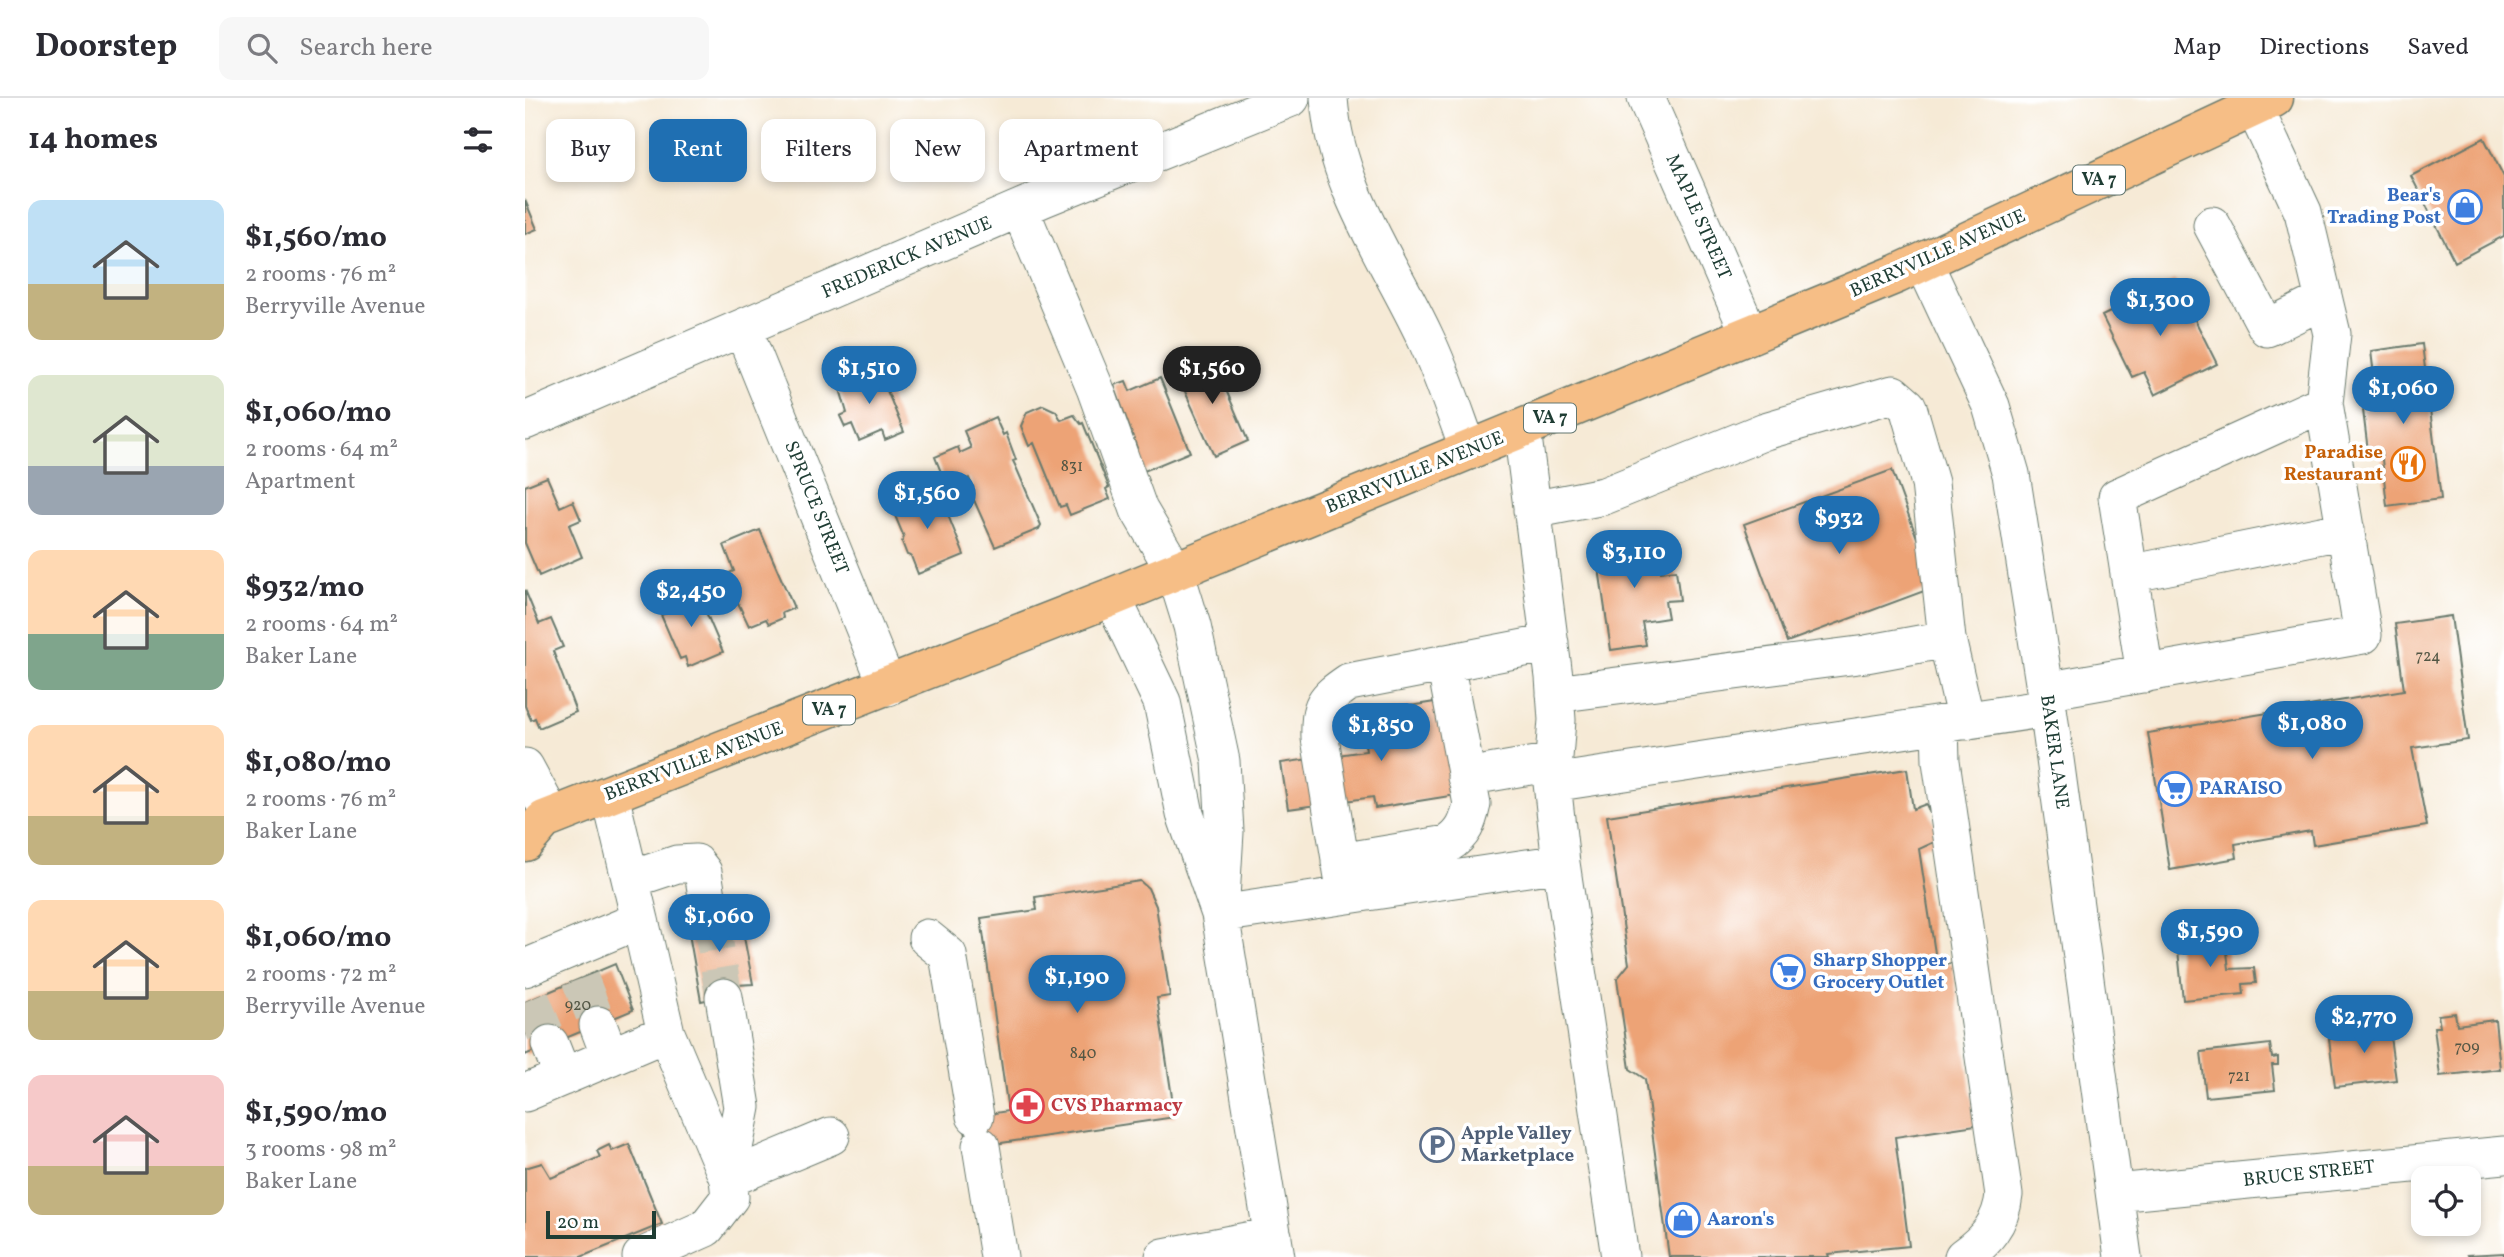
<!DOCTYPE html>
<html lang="en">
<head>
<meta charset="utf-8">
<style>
  body { margin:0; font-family:Vollkorn,serif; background:#f7f7f7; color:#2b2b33; height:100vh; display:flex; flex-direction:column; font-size:26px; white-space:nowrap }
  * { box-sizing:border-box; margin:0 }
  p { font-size:23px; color:#7c7c81 }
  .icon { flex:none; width:38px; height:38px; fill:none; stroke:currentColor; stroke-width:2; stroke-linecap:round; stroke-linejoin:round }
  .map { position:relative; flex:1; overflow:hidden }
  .side { display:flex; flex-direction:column; background:#fff; width:525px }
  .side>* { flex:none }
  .top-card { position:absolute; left:21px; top:21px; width:665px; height:63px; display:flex; gap:14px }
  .buttons { position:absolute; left:1886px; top:1068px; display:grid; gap:14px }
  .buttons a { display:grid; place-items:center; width:70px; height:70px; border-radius:14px; background:#fff; box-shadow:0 4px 10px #0003; font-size:35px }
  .scale { position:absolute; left:21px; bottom:18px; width:110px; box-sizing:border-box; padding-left:7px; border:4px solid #1f3d34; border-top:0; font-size:19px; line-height:24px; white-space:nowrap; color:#1f3d34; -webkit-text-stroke:5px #fff; paint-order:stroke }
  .price { position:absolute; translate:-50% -60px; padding:0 16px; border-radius:24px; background:#1f6fb2; color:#fff; font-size:23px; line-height:46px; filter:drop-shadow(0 2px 4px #0008) }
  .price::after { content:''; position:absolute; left:50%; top:42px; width:21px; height:16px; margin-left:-10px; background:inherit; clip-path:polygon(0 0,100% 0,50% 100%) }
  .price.active { background:#222; color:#fff }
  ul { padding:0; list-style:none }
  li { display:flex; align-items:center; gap:21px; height:175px; padding:0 28px }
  li span { display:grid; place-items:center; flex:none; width:196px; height:140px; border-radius:14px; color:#555 }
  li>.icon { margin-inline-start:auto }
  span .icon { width:84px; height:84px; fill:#fffc; stroke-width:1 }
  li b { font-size:30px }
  h2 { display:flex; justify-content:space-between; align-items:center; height:84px; padding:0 28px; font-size:30px }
  .chip { padding:0 24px; border-radius:14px; background:#fff; box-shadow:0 4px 10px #0003; font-size:24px; line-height:63px }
  .chip.active { background:#1f6fb2; color:#fff }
  header { display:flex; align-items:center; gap:42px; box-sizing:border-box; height:98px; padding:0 35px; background:#fff; border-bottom:2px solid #e1e1e2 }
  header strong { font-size:33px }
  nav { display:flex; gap:38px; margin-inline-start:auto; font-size:24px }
  .search { width:490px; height:63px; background:#f7f7f7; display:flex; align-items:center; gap:18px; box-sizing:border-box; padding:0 24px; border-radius:14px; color:#7c7c81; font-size:26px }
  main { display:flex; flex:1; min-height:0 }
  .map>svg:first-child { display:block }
  .building { fill:#eda376 }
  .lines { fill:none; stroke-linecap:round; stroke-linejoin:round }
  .minor-tunnel { stroke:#cbc7b6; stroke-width:37; stroke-dasharray:37 18; stroke-linecap:butt }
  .minor-casing { stroke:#6a7a6d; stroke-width:39 }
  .major-casing { stroke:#6a7a6d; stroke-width:41 }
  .minor { stroke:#fff; stroke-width:37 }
  .major { stroke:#f6be86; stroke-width:38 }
  .labels { text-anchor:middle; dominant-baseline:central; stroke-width:7; stroke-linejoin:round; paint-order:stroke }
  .number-label { font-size:16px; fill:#525644 }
  .shield { fill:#fff; stroke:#627771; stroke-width:2 }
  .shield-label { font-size:18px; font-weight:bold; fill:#1f3d34 }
  .shop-label { font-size:19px; font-weight:bold; fill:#366cbe; stroke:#fff; text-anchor:start }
  .street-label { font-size:19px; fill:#1f3d34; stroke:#fff }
  .food-label { font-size:19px; font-weight:bold; fill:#c56008; stroke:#fff; text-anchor:end }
  .health-label { font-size:19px; font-weight:bold; fill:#be3a42; stroke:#fff; text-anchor:start }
  .service-label { font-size:19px; font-weight:bold; fill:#4e5e75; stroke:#fff; text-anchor:start }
</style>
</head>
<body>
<header>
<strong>Doorstep</strong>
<div class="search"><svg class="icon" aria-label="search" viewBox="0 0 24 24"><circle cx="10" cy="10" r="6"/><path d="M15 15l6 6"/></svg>Search here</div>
<nav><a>Map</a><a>Directions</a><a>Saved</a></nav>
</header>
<main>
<section class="side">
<h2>14 homes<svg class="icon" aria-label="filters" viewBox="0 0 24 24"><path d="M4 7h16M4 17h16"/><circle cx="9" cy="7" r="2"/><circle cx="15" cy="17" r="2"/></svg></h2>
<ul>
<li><span style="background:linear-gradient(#bfe0f5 60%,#c2b280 0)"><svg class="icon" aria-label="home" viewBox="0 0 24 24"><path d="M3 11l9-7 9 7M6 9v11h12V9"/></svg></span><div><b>$1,560/mo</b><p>2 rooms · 76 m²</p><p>Berryville Avenue</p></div></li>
<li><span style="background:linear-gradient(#dfe7d0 65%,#9aa5b1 0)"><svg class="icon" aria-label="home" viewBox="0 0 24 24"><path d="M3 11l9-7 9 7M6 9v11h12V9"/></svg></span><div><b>$1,060/mo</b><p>2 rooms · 64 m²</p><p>Apartment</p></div></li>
<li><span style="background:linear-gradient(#ffd9b3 60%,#7fa58c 0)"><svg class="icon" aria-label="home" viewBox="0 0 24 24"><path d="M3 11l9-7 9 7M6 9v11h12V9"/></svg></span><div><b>$932/mo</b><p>2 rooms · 64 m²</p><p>Baker Lane</p></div></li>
<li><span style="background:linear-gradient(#ffd9b3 65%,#c2b280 0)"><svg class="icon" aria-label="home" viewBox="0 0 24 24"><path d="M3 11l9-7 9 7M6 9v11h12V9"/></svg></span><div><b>$1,080/mo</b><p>2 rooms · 76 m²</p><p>Baker Lane</p></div></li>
<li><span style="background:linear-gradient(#ffd9b3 65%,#c2b280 0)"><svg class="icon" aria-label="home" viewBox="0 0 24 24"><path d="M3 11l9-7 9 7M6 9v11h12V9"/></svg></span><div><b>$1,060/mo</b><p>2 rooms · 72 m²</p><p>Berryville Avenue</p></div></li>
<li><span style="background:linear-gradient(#f6c9c9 65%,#c2b280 0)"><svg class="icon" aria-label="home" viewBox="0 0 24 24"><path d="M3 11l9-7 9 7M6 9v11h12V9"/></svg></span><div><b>$1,590/mo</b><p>3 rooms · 98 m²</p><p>Baker Lane</p></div></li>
</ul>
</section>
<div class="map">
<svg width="1979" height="1159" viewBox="0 0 1979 1159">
  <rect width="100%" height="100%" fill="#fff"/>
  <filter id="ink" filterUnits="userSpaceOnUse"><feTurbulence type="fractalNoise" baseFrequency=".0143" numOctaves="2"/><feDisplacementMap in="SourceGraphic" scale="14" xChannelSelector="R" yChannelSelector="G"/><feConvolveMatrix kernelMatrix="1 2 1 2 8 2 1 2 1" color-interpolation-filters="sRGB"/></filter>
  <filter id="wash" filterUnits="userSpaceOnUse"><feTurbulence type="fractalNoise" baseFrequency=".00686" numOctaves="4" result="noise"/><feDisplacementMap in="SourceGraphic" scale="28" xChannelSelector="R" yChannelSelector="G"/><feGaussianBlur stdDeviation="1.57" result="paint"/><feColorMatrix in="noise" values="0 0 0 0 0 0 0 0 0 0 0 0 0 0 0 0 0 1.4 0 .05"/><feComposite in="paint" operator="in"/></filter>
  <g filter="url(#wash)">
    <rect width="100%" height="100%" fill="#f6ead6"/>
    <g id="blocks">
      <path class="building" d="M1959,40L1979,79V138L1930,164L1886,78Z
        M0,102L12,131L0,136Z
        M1650,182L1692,266L1630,297L1619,274L1607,279L1577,218Z
        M1897,246L1916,401L1862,408L1856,352L1843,353L1838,312L1853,310L1846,253Z
        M668,258L670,263L689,264L723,343L689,358L658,289L662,287L653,265Z
        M352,268L379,334L360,342L357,333L334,343L327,326L320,329L315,318L322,315L313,284Z
        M635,280L665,354L612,376L603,353L612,350L589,287L601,283L605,293Z
        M518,307L531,313L536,322L549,317L556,326L558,325L584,389L581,391L585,401L545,417L541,407L535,409L509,345L504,348L496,328L502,314Z
        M470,319L478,337L481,335L491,362L488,363L491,369L516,427L514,431L470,449L444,391L448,389L444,380L422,389L410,359L433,349L435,355L446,350L439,333Z
        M1367,372L1410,489L1262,544L1219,426Z
        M22,379L35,409L48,403L56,422L44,427L57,459L14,478L0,445V388Z
        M412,390L439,457L393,476L386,458L382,457L377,444L379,439L366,408Z
        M235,432L269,510L257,515L258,520L244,526L241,521L224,528L205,488L209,487L204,475L209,473L199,447Z
        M1131,441L1136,474L1151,472L1155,502L1140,503L1143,520L1117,524L1121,547L1086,552L1071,450Z
        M166,491L171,502L175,500L198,554L163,569L160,559L155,561L136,517L144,514L139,503Z
        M0,492L14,526L26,521L38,549L28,553L51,614L14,630L10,620L6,622L0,608Z
        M1926,518L1943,642L1887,650L1902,728L1788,747L1786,733L1710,746L1712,760L1645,772L1623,635L1879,592L1870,526Z
        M916,603L931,697L850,710L848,699L763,711L756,665L841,653L835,616Z
        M1382,671L1388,711L1401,706L1416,741L1394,751L1412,868L1427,865L1451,1027L1370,1039L1384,1148L1303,1156L1304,1159H1144L1120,981L1105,971L1092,881L1104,866L1082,718Z
        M615,783L623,790L631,808L645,898L632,900L650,1019L443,1050L438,1020L483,1013L456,820L512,812L510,799Z
        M214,813L228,886L212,887L215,895L176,903L161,819Z
        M1700,837L1704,871L1729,870L1731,885L1718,886L1719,896L1658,902L1652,842Z
        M90,866L108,912L0,957V904Z
        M1836,913H1842V919L1862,917L1871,982L1810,989L1804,941L1839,936Z
        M1930,915L1932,927L1970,922L1975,971L1915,978L1909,929H1915L1913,917Z
        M1745,946L1747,960L1753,959V967H1747L1750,992L1681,999L1676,954Z
        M104,1046L137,1126L56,1159H0V1070L17,1065L26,1080L75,1059L72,1053L84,1047L87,1053Z
        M1979,1155V1159H1944L1943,1157Z"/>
    </g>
  </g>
  <g filter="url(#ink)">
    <use href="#blocks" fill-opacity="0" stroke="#6a7a6d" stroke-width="2"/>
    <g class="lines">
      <path class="minor-tunnel" d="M185,816L199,899
        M55,881L73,927
        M6,901L25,946"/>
      <g class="minor-casing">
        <path id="minor" d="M804,0C810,89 862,159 899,237C917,274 930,315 944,353
          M1121,0L1225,237
          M1729,9L1778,114L1807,236L1799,305
          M495,111L570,290L614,412L650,473L667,528L696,663L700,734L695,816
          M1687,127L1742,230L1799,202
          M1399,165L1466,308L1486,376L1523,610L1598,1159
          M218,231L363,589
          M0,323L519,100L766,0
          M997,331L1029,579L1032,622L1027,685L1036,765L1095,1159
          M1007,412L1079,398L1240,333L1368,296L1383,309L1405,385L1422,541L1441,623
          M1604,476L1821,432
          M587,499L637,604L660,716L695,816L751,1159
          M1520,593L1838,537L1799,305L1592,399L1620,576
          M1030,596L1341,556L1422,541
          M1415,627L1416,663L1479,1097C1476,1126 1461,1142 1438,1159
          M0,669L27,719
          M941,679L1028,664
          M1027,685L1523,610
          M815,764L923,746C939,736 943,724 947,706L920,565
          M107,781L152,766L171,765L178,774L185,816
          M821,797L795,640C794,607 799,601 824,584L1025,545
          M695,816L1036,765
          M402,840L423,857L450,1018
          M0,870L115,822L85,697
          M73,927L85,959
          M141,935L203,1081
          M25,946L38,979
          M0,995L141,935L115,822
          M456,1048L474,1159
          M203,1081L306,1038
          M1590,1095L1979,1057
          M116,1159L181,1130L205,1099L203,1081L217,1009L199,899
          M639,1159L748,1138"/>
      </g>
      <g class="major-casing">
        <path id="major" d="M0,744L19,722L587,499L1372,176L1749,0"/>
      </g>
      <use href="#minor" class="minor"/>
      <use href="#major" class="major"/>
    </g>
  </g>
  <defs>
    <g id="shop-ring" transform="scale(1.75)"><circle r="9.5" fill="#fff" stroke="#3f7fe0" stroke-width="1.5"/><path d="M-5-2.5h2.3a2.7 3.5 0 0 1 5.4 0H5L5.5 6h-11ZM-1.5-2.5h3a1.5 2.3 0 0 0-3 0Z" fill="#3f7fe0"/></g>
    <g id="restaurant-ring" transform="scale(1.75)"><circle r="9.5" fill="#fff" stroke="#e8710a" stroke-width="1.5"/><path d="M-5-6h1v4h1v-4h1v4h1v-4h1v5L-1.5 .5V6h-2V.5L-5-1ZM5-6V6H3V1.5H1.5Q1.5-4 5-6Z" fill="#e8710a"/></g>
    <g id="supermarket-ring" transform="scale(1.75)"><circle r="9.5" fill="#fff" stroke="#3f7fe0" stroke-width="1.5"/><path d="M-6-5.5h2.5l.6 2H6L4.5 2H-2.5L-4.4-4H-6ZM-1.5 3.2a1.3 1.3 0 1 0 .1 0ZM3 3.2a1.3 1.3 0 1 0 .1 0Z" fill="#3f7fe0"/></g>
    <g id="pharmacy-ring" transform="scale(1.75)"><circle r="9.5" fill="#fff" stroke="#e0444e" stroke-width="1.5"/><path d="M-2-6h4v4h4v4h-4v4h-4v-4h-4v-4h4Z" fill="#e0444e"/></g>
    <g id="parking-ring" transform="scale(1.75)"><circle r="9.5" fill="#fff" stroke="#5c6f8a" stroke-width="1.5"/><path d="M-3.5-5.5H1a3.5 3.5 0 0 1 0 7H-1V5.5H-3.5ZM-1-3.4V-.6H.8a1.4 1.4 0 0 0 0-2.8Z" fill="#5c6f8a"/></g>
  </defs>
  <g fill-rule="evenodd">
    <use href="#shop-ring" x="1940" y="109"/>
    <use href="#restaurant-ring" x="1883" y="366"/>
    <use href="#supermarket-ring" x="1650" y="691"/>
    <use href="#supermarket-ring" x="1263" y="874"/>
    <use href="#pharmacy-ring" x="502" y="1008"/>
    <use href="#parking-ring" x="912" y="1047"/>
    <use href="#shop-ring" x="1158" y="1122"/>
  </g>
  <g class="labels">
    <g class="number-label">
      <text x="547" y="369">831</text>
      <text x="1903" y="559">724</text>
      <text x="53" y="908">920</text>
      <text x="1942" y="950">709</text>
      <text x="558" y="956">840</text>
      <text x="1714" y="979">721</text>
    </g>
    <g class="shield">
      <rect x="1548" y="67.5" width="52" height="29" rx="5"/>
      <rect x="999" y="305.5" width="52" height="29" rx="5"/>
      <rect x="278" y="597.5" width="52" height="29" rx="5"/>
    </g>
    <g class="shield-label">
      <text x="1574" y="82">VA 7</text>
      <text x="1025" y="320">VA 7</text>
      <text x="304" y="612">VA 7</text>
    </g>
    <g class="shop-label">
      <text x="1916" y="98" text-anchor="end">Bear's<tspan x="1916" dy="22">Trading Post</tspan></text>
      <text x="1674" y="691">PARAISO</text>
      <text x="1288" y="863">Sharp Shopper<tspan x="1288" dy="22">Grocery Outlet</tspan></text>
      <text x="1182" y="1122">Aaron's</text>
    </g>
    <g class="street-label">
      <text transform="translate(1173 119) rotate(66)">MAPLE STREET</text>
      <text transform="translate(1413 156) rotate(-24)">BERRYVILLE AVENUE</text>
      <text transform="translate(382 160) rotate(-23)">FREDERICK AVENUE</text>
      <text transform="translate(890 375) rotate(-22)">BERRYVILLE AVENUE</text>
      <text transform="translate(291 410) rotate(68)">SPRUCE STREET</text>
      <text transform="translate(1529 654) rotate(82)">BAKER LANE</text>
      <text transform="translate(169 664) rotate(-21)">BERRYVILLE AVENUE</text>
      <text transform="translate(1784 1076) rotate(-6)">BRUCE STREET</text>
    </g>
    <g class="food-label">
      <text x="1858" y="355">Paradise<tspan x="1858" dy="22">Restaurant</tspan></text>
    </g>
    <g class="health-label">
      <text x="526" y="1008">CVS Pharmacy</text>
    </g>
    <g class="service-label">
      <text x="936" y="1036">Apple Valley<tspan x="936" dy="22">Marketplace</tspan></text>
    </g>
  </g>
</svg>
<div class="buttons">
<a><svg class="icon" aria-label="locate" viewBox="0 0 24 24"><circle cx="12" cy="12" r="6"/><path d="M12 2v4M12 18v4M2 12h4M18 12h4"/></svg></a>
</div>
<div class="scale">20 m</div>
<b class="price" style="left:1635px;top:240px">$1,300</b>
<b class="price" style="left:344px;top:308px">$1,510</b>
<b class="price active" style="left:687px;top:308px">$1,560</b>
<b class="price" style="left:1878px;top:328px">$1,060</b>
<b class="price" style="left:402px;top:433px">$1,560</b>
<b class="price" style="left:1314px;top:458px">$932</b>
<b class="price" style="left:1109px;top:492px">$3,110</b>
<b class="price" style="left:166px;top:531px">$2,450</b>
<b class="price" style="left:1787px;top:663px">$1,080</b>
<b class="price" style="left:856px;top:665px">$1,850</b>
<b class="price" style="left:194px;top:856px">$1,060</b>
<b class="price" style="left:1685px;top:871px">$1,590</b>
<b class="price" style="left:552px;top:917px">$1,190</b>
<b class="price" style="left:1839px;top:957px">$2,770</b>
<div class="top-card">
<a class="chip">Buy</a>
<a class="chip active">Rent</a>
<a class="chip">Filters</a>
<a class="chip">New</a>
<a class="chip">Apartment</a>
</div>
</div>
</main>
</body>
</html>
